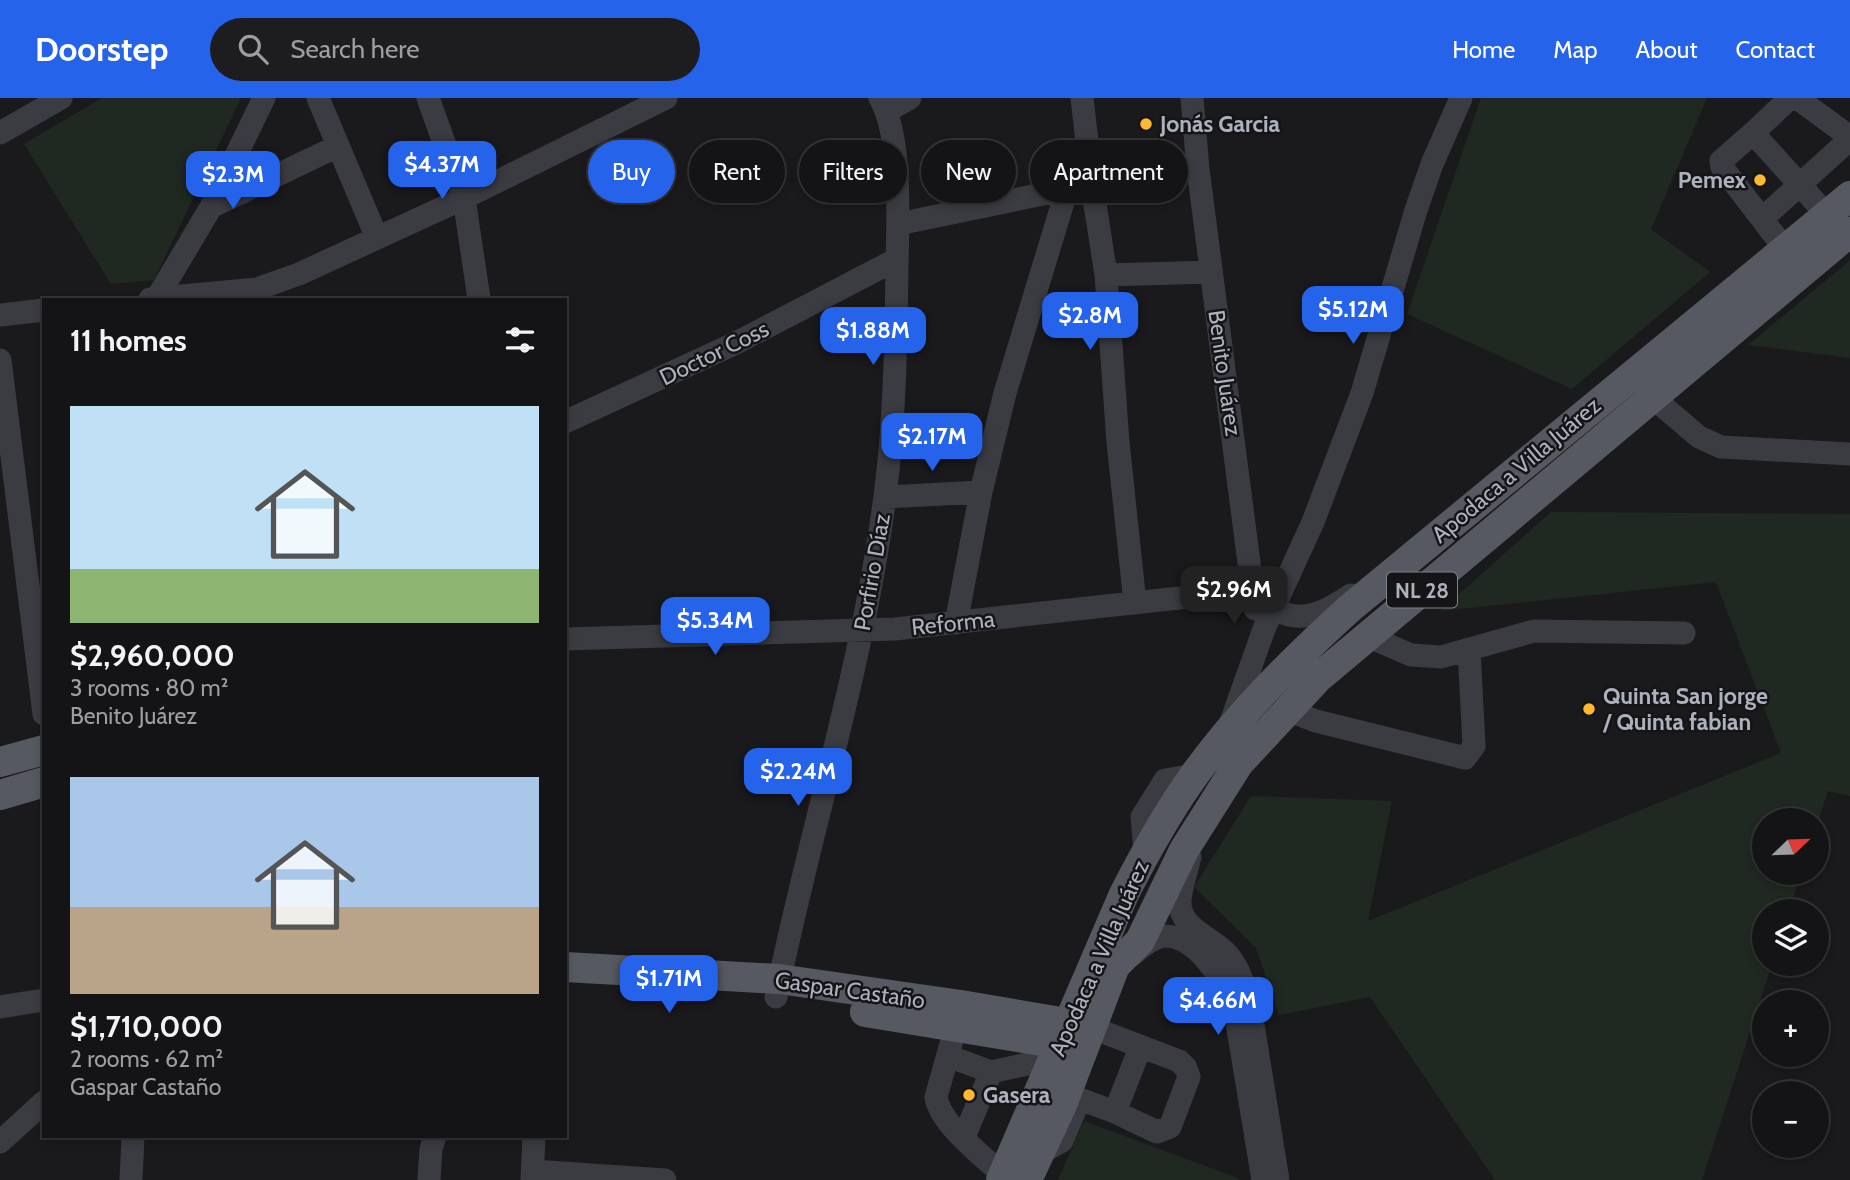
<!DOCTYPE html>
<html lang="en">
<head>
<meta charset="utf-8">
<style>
  body { margin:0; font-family:Cabin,sans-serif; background:#1d1d1f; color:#f1f3f6; height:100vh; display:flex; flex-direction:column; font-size:26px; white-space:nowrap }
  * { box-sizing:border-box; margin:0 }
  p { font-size:23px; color:#9d9ea1 }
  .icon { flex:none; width:38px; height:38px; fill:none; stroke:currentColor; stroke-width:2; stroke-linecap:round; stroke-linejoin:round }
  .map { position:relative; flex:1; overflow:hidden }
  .sheet { position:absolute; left:42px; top:200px; width:525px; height:840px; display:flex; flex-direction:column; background:#141416; border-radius:0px; box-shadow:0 4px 10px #0003,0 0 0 2px #333335 }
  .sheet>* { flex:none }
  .hud { position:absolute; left:588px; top:42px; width:665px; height:63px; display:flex; gap:14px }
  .needle { width:46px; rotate:67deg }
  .controls { position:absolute; left:1752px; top:710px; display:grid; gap:14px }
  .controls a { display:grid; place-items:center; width:77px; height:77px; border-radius:50%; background:#141416; box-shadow:0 4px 10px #0003,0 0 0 2px #333335; font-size:35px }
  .price { position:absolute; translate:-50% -60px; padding:0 16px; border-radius:14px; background:#2563eb; color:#fff; font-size:23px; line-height:46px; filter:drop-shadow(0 2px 4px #0008) }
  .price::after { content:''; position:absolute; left:50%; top:42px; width:21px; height:16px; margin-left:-10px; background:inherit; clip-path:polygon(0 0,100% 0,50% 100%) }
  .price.current { background:#222; color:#fff }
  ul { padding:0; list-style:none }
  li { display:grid; align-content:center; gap:14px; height:371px; padding:0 28px }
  li span { display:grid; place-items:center; height:217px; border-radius:0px; color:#555 }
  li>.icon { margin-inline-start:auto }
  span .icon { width:126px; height:126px; fill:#fffc; stroke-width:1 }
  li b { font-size:30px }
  h2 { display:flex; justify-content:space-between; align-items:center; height:84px; padding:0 28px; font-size:30px }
  .chip { padding:0 24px; border-radius:32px; background:#141416; box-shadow:0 4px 10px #0003,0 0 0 2px #333335; font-size:24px; line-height:63px }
  .chip.current { background:#2563eb; color:#fff }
  header { display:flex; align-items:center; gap:42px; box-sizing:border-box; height:98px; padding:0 35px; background:#2563eb; color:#fff }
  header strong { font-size:33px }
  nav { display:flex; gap:38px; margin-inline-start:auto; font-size:24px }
  .search { width:490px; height:63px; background:#1d1d1f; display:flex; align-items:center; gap:18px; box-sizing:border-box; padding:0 24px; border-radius:38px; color:#9d9ea1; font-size:26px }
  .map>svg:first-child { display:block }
  .green { fill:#1f2921 }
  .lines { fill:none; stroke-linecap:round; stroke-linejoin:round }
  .minor { stroke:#3b3c42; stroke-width:23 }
  .major { stroke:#575962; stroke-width:30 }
  .poi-dot { fill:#ffb830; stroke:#151518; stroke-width:2.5 }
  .labels { text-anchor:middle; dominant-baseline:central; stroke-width:5; stroke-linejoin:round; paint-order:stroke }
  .shield { fill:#151518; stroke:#7f828c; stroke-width:2 }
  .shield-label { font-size:21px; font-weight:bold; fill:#acb1bd }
  .poi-label { font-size:23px; font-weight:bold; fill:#acb1bd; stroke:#151518; text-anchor:start }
  .street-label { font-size:23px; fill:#acb1bd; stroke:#151518 }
</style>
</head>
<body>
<header>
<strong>Doorstep</strong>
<div class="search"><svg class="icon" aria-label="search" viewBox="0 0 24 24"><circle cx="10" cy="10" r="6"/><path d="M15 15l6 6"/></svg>Search here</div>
<nav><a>Home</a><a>Map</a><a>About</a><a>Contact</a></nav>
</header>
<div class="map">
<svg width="1850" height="1082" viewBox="0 0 1850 1082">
  <rect width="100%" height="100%" fill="#1a1a1d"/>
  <path class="green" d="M102,0H241L154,182L111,186L24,46Z
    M1481,0H1707L1651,131L1710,174L1572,291L1407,216Z
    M1850,162V260L1748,247Z
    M1551,414L1850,416V698L1828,693L1817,727L1816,723H1764V775H1801L1789,814H1764V866H1772L1702,1082H1495L1370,899L1279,917L1256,850L1194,789L1251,698L1392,703L1368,823L1781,655L1716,484L1440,513Z
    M1084,1023L1238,1080L1239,1082H1058Z"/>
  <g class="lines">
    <path class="minor" d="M318,0L377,140
      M428,0L464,100L479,201
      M1082,0L1092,87L1106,177L1118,344L1135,505
      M1192,0L1198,71L1255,511
      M1797,0L1850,39
      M887,13L910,0
      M0,35L61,0
      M1753,35L1790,0
      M211,109L338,48
      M1762,121L1850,41
      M898,126L1067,91L1198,71
      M1785,151L1722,69L1721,63L1753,35L1827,117
      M1106,177L1211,174
      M157,200L211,109L264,0
      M150,201L257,191L299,176L464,100L666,0
      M0,217L44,212
      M0,262L44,616
      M1652,299L1699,339L1721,349L1850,356
      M565,324L736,245L897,161
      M885,399L981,394
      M956,525L981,394L1005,295L1067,91
      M1367,538L1411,557L1441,559L1534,533L1684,535
      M565,541L895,531L1225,495C1234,496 1245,496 1253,499C1264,502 1272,511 1283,515C1308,525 1331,510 1351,497
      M1287,612L1316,623L1465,660L1474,648L1469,551
      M1231,624L1264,531L1313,424L1362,295L1416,112L1432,66L1461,0
      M1145,754L1142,719L1165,682L1194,677
      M1190,759C1187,772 1181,788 1180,802C1178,829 1209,838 1225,854C1238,867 1243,884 1249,902L1278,1082
      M1132,857C1140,851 1150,841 1160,839C1193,832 1224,882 1234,907L1263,1082
      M776,899C810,732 863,568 885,398C895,321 896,244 897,166C898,121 902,39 880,0
      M0,909L44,902
      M960,914L936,999C940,1026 983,1058 1003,1077
      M948,958L991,974
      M1066,996L1115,1014L1157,1034L1170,1029L1189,979L1186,970L1179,963L1090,929
      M1115,1014L1140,950
      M964,1039L991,974L1055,960
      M0,1044L44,1004
      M1039,1056L1062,1043L1075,1012L1074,999
      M533,1073L665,1082
      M131,1082L133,1038
      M429,1082L431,1051L435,1038
      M532,1082L534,1038"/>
    <path class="major" d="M0,664L44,652
      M0,697L44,684
      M565,869L779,881L961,907L1090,929
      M865,914L1078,949
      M1001,1082L1124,796C1145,755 1168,713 1195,676C1240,614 1294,561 1350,510L1850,98
      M1027,1082L1062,1007L1115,868L1140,843L1184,752L1239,665L1318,580L1850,134"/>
  </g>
  <g class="poi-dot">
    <circle cx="1146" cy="26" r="7"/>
    <circle cx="1760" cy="82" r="7"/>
    <circle cx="1589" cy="611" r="7"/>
    <circle cx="969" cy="997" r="7"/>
  </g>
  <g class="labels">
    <rect class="shield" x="1387" y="474.5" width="70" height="35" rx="5"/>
    <g class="shield-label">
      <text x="1422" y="492">NL 28</text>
    </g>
    <g class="poi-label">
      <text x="1160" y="26">Jonás Garcia</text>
      <text x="1746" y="82" text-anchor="end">Pemex</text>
      <text x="1603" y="598">Quinta San jorge<tspan x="1603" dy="26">/ Quinta fabian</tspan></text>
      <text x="983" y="997">Gasera</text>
    </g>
    <g class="street-label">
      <text transform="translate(714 255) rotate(-26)">Doctor Coss</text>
      <text transform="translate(1225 275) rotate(82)">Benito Juárez</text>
      <text transform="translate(1516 372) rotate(-40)">Apodaca a Villa Juárez</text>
      <text transform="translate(872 474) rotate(-80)">Porfirio Díaz</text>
      <text transform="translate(953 525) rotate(-6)">Reforma</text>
      <text transform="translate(1099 860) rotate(-66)">Apodaca a Villa Juárez</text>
      <text transform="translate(850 892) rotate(8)">Gaspar Castaño</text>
    </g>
  </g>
</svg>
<div class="controls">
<a><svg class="needle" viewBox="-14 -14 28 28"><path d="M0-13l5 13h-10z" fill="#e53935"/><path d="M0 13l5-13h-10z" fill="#9d9ea1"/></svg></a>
<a><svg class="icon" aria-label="layers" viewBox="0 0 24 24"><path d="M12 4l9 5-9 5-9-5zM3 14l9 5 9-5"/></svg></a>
<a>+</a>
<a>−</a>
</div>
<b class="price" style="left:442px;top:103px">$4.37M</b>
<b class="price" style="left:233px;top:113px">$2.3M</b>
<b class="price" style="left:1353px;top:248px">$5.12M</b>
<b class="price" style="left:1090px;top:254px">$2.8M</b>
<b class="price" style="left:873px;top:269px">$1.88M</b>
<b class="price" style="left:932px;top:375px">$2.17M</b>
<b class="price current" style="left:1234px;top:528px">$2.96M</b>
<b class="price" style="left:715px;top:559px">$5.34M</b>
<b class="price" style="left:798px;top:710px">$2.24M</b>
<b class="price" style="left:669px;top:917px">$1.71M</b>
<b class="price" style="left:1218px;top:939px">$4.66M</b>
<div class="hud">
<a class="chip current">Buy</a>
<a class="chip">Rent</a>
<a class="chip">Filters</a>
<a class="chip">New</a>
<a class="chip">Apartment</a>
</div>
<section class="sheet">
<h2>11 homes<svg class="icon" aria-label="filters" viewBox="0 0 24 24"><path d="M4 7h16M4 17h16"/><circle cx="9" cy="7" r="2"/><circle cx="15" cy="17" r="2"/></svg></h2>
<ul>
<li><span style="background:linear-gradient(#bfe0f5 75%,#8fb573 0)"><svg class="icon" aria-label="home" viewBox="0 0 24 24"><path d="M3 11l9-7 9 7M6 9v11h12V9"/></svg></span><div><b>$2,960,000</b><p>3 rooms · 80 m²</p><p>Benito Juárez</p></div></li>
<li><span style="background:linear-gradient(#a9c7e8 60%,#b9a48a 0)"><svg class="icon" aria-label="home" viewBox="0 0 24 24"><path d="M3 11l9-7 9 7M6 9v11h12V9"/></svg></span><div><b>$1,710,000</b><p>2 rooms · 62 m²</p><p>Gaspar Castaño</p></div></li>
</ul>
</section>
</div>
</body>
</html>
